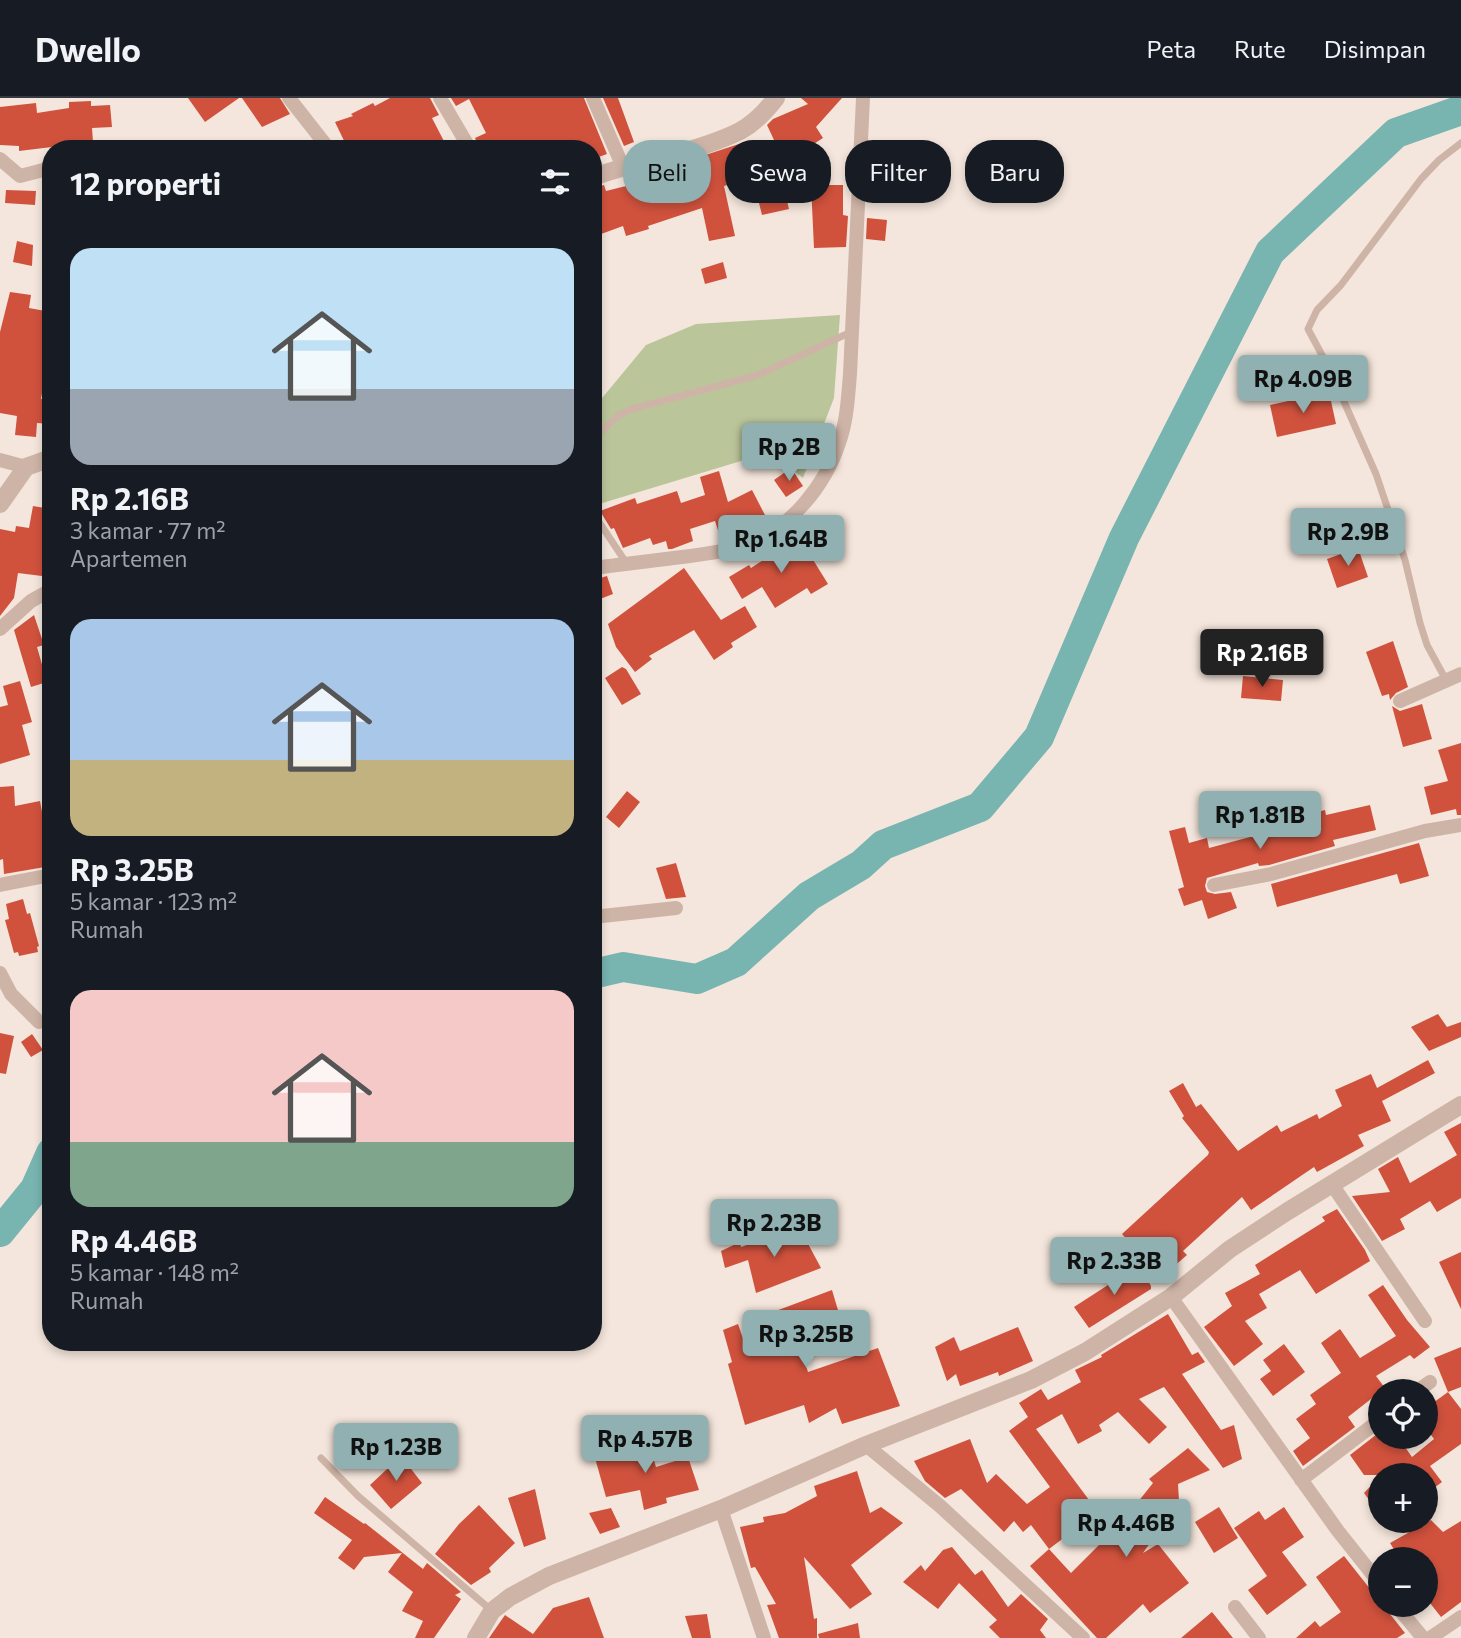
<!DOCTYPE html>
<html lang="id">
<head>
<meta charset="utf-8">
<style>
  body { margin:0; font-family:Commissioner,sans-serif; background:#242831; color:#f1f3f6; height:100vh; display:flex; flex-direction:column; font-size:26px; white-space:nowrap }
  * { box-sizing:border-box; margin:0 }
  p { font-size:23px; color:#9ea1a6 }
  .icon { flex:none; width:38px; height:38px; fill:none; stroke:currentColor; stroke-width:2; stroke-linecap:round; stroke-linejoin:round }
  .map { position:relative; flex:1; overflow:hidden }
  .details { position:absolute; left:42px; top:42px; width:560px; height:1211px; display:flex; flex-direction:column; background:#171b24; border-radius:28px; box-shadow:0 4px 10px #0003 }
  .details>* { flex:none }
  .guide { position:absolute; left:623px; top:42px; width:665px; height:63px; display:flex; gap:14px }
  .fabs { position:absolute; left:1368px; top:1281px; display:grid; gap:14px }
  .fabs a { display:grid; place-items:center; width:70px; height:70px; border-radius:50%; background:#171b24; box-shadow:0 4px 10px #0003; font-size:35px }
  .price { position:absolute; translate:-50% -60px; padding:0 16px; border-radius:7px; background:#90b0b1; color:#111; font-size:23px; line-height:46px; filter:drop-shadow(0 2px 4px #0008) }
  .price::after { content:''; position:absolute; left:50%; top:42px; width:21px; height:16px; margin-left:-10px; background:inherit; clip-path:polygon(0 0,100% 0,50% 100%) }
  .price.on { background:#222; color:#fff }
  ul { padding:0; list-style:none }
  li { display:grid; align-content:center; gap:14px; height:371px; padding:0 28px }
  li span { display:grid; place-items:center; height:217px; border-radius:21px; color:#555 }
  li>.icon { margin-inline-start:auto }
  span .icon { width:126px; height:126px; fill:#fffc; stroke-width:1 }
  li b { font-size:30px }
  h2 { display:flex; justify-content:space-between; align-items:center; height:84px; padding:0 28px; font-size:30px }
  .chip { padding:0 24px; border-radius:28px; background:#171b24; box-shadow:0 4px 10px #0003; font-size:24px; line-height:63px }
  .chip.on { background:#90b0b1; color:#111 }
  header { display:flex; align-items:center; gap:42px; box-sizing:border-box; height:98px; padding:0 35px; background:#171b24; border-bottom:2px solid #363941 }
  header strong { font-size:33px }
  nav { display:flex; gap:38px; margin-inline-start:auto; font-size:24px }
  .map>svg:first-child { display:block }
  .green { fill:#bbc59a }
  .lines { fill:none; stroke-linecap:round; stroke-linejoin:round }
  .river { stroke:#78b4b0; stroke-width:30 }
  .building { fill:#d0523d }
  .service { stroke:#ceb4a6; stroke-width:7 }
  .minor { stroke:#ceb4a6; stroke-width:14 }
  .tertiary { stroke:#ceb4a6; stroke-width:18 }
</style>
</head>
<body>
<header>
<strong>Dwello</strong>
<nav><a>Peta</a><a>Rute</a><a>Disimpan</a></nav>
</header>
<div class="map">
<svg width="1461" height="1540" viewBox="0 0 1461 1540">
  <rect width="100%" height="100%" fill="#f4e6dc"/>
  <path class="green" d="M840,217L834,300L803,380L771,354L596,407L593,404V311L646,247L696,226Z"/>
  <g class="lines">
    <path class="river" d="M593,876L623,869L697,881L736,864L809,798L861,767L883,747L980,709L1039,639L1124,440L1270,154L1396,35L1461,12
      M0,1134L35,1091L51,1055"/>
  </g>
  <path class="building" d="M188,0H239L205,24Z
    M242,0H280L290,16L262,29Z
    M390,0H430L439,17L432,20L448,51H348L335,24L353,18L351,16L373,5L375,8Z
    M451,0H584L607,56L593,61V51H570L567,42L546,51H480L475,40L486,35L469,1L456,8Z
    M603,0H618L634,44L624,48Z
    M801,0H842L816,29L823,40L806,51L804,46L781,57L767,27L773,21L808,6Z
    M91,3V8L110,7L112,29L92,30L93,44L19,53V48L0,47V9L36,5L37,15L69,10V4Z
    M751,42L761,77L724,88L735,138L709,143L702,110L648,128L649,131L626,138L623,128L593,139V90L604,87L606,93L634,86L673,73L672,68Z
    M869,68H892L891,92H868Z
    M780,74L789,111L762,117L753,81Z
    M811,87H843V117L848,118L846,149L814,150Z
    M6,92L36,93L35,107L5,105Z
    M867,120L887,122L885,143L866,141Z
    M17,143L33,147L32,168L13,164Z
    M723,164L727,180L705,186L701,171Z
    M10,194L31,197L29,210L51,214V244L41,301L51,302V326L37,325L36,339L15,337L17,318L0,315V234Z
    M1329,294L1336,326L1277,339L1270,307Z
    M791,370L803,388L786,399L774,382Z
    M719,373L728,404L752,392L766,419L746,429L744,426L719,435L715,423L690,431L693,443L672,451H668L666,443L653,447L650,440L623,450L614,430L611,431L600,413L635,400L637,406L677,393L681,405L705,397L700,379Z
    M33,408L51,411V459H45L42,478L18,475L14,500L0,518V431L15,434L16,428L29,430Z
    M799,439L828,486L811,496L807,490L775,510L762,489L742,501L729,479L749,467L751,470Z
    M1358,450L1368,479L1337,490L1327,461Z
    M684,470L721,522L745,508L757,529L731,545L733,549L714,562L694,532L649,558L652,561L635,574L616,549L608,526Z
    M607,478L613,496L600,501L594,482Z
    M34,517L44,547L37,549L47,584L31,589L14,532Z
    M1393,543L1408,589L1396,595L1390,602L1389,596L1382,598L1366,554Z
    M622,569L626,571L641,596L622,607L605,580Z
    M1243,578L1283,582L1281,603L1241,600Z
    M20,583L32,624L22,627L30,657L0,666V609L8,607L3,588Z
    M1422,606L1432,641L1403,649L1392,608L1400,613Z
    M1461,645V717H1457L1456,711L1431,717L1424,689L1448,683L1438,652Z
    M14,688L15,708L40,703L43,719L51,718V768L4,776L3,761L0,762V689Z
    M627,693L640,704L619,730L606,719Z
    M1370,707L1376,732L1333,742L1335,748L1269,767L1259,768L1258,765L1207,780L1205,788L1207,794L1215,796L1231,794L1237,810L1208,821L1202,802L1184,808L1178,791L1184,789L1169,733L1185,729L1189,745L1207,740L1209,750L1250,739L1248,733L1280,724L1325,712L1326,717Z
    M1419,745L1429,778L1400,786L1397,776L1277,809L1271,786Z
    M676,765L686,799L666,801L656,770Z
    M23,801L27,816L30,815L39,848L37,849L38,854L19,858L18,854L14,855L5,822L9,821L6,806Z
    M1438,916L1447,929L1461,924V939L1429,953L1411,929Z
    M0,935L14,938L6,976L0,975Z
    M32,936L43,952L31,959L21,944Z
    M1428,962L1435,975L1382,1003L1391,1023L1358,1037L1364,1048L1317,1074L1314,1069L1251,1112L1242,1099L1183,1153L1187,1157L1164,1177L1153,1163L1149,1166L1122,1136L1208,1057L1209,1054L1182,1020L1184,1018L1169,993L1183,985L1196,1009L1201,1006L1238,1053L1277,1027L1281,1034L1317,1016L1319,1021L1342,1008L1335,992L1371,976L1377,990Z
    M1461,1025V1100L1437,1114L1430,1103L1400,1121L1405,1131L1382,1143L1352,1098L1390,1094L1378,1071L1398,1059L1410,1085L1457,1057L1444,1034Z
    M1337,1111L1365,1152L1370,1163L1316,1196L1300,1172L1259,1196L1267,1210L1245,1223L1263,1246L1234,1268L1204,1229L1232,1208L1225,1195L1260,1176L1255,1167L1325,1123L1322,1119Z
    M799,1129L821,1170L756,1195L748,1162L725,1170L721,1153L740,1144L741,1149Z
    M1461,1154V1211L1439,1164Z
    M1139,1167L1151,1188V1191L1089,1230L1074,1209Z
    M1383,1187L1407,1222L1430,1249L1414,1261L1410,1257L1376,1278L1385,1290L1348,1319L1355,1329L1303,1368L1293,1353L1310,1340L1296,1321L1316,1306L1310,1297L1341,1275L1321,1245L1340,1231L1360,1260L1396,1238L1368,1197Z
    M832,1192L843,1229L798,1242L808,1274L878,1250L900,1308L842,1326L836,1310L809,1325L804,1307L745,1327L728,1266L732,1264L723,1232L738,1226L749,1258L774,1248L765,1217Z
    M1168,1216L1192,1257L1198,1254L1205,1264L1182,1276L1221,1332L1234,1327L1242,1361L1223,1370L1164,1289L1139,1301L1167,1329L1149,1346L1118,1314L1099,1327L1102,1333L1078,1346L1062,1316L1036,1331L1098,1414L1049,1451L1031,1427L1023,1434L1014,1423L1004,1434L961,1391L945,1400L925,1383L914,1363L970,1341L987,1385L996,1376L1027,1406L1050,1389L1009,1333L1028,1319L1019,1305L1041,1291L1048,1302L1081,1284L1075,1272L1102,1259L1101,1257Z
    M1018,1229L1033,1263L999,1278L998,1274L960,1288L956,1276L947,1283L935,1249L954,1239L960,1253Z
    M1284,1246L1305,1274L1273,1298L1260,1281L1271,1273L1263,1262Z
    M1461,1249V1289L1448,1294L1434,1260Z
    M1448,1294L1461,1311V1346L1430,1368L1442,1384L1426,1396V1377H1381V1418L1364,1395L1381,1377H1364L1350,1357L1381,1333V1339H1398L1412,1359L1434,1341L1426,1330V1310Z
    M647,1341L656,1369L688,1359L699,1392L666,1400L667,1405L644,1412L640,1392L606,1399L595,1360Z
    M1188,1350L1210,1372L1178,1386L1179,1403L1143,1455L1158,1446L1189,1485L1150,1515L1143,1506L1106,1540H1097L1030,1468L1049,1451L1071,1475L1114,1432L1109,1427L1126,1419L1153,1385L1149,1381Z
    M401,1358L422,1385L391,1411L370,1387Z
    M857,1373L870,1415L881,1409L903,1425L851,1467L872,1496L850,1511L804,1459L814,1521L817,1520V1540H779L767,1507L776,1506L755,1469L751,1470L740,1429L764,1424L763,1419L785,1415L817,1398L814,1388Z
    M535,1391L546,1441L524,1449L508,1400Z
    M325,1399L364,1426L365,1425L423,1471L427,1465L461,1494L455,1497L461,1501L434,1540H415L423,1523L402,1513L413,1494L388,1474L402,1455L364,1459L354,1472L338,1460L352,1442L314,1415Z
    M479,1407L515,1445L489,1470L491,1474L471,1487L435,1456L459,1426Z
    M1219,1409L1238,1440L1214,1455L1195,1424Z
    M1284,1409L1304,1439L1282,1454L1307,1487L1267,1517L1248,1492L1267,1478L1234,1430L1259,1413L1265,1422Z
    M611,1410L620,1429L600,1436L589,1415Z
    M1431,1422L1443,1434L1461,1423V1504L1441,1519L1426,1500V1461H1400L1390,1445Z
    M952,1449L975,1477L982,1472L1008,1509L1021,1496L1048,1521L1040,1532L1046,1540H1000L989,1529L997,1522L959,1485L938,1511L903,1484L921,1467L925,1473L943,1452Z
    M1344,1458L1405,1535L1397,1540H1296L1315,1523L1320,1529L1341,1514L1316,1479Z
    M589,1499L604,1540H489L505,1517L533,1536L553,1510Z
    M1212,1514L1233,1540H1181Z
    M707,1516L711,1540H692L685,1518Z
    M858,1525L860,1540H819L818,1536Z"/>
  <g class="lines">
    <path class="service" d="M593,341L619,317L632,311L758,277L851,234
      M593,415L627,466
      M1446,582L1427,547L1420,525L1405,462L1376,376L1330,272L1308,231L1317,212L1341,187L1421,81L1439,62L1461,45
      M321,1360L358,1398L491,1512"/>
    <path class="minor" d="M289,0L329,51
      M440,0L470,51
      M593,0L623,69
      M0,61L20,78L51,70
      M0,362L26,369
      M593,470C625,466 658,462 690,458C708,455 730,453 748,447C790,430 825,388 839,345C847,323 848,299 850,276L863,0
      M0,531L31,503L51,492
      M1400,603L1461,576
      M0,787L51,777
      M1214,787L1271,776L1425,733L1461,727
      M593,819L676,810
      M0,875L11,896L39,924
      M1331,1085L1425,1223
      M1171,1199L1338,1433L1381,1487
      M1417,1293L1430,1284
      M866,1347L940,1408L1083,1540
      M1301,1382L1381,1321
      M721,1411L764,1540
      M1396,1507L1423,1540
      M1235,1509L1259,1540
      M1430,1540L1461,1519"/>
    <path class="tertiary" d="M593,79C640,62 696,55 740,33C755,25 766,13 776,0
      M0,406L26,369L51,360
      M476,1540L492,1513L510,1499L549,1478L721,1411L866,1347L1031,1282L1085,1254L1171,1199L1230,1151L1288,1113L1461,1007"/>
  </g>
</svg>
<div class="fabs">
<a><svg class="icon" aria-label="locate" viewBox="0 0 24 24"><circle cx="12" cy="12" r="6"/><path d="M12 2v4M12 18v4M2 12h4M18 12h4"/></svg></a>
<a>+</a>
<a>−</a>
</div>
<b class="price" style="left:1303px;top:317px">Rp 4.09B</b>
<b class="price" style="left:789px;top:385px">Rp 2B</b>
<b class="price" style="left:1348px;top:470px">Rp 2.9B</b>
<b class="price" style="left:781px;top:477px">Rp 1.64B</b>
<b class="price on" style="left:1262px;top:591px">Rp 2.16B</b>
<b class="price" style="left:1260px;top:753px">Rp 1.81B</b>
<b class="price" style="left:774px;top:1161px">Rp 2.23B</b>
<b class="price" style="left:1114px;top:1199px">Rp 2.33B</b>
<b class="price" style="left:806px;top:1272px">Rp 3.25B</b>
<b class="price" style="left:645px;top:1377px">Rp 4.57B</b>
<b class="price" style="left:396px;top:1385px">Rp 1.23B</b>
<b class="price" style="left:1126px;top:1461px">Rp 4.46B</b>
<div class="guide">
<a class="chip on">Beli</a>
<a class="chip">Sewa</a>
<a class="chip">Filter</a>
<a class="chip">Baru</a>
</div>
<section class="details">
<h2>12 properti<svg class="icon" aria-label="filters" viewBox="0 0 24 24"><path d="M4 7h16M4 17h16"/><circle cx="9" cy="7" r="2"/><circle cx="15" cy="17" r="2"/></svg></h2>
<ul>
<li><span style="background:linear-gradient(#bfe0f5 65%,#9aa5b1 0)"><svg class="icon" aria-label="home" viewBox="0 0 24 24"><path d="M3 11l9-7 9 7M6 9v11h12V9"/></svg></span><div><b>Rp 2.16B</b><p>3 kamar · 77 m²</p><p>Apartemen</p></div></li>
<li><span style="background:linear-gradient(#a9c7e8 65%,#c2b280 0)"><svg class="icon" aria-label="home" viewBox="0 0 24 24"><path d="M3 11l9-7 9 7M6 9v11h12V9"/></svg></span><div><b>Rp 3.25B</b><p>5 kamar · 123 m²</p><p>Rumah</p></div></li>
<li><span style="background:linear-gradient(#f6c9c9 70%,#7fa58c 0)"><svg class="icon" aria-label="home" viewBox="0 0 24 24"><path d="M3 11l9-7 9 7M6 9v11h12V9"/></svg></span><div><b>Rp 4.46B</b><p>5 kamar · 148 m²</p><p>Rumah</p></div></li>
</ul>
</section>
</div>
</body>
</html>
